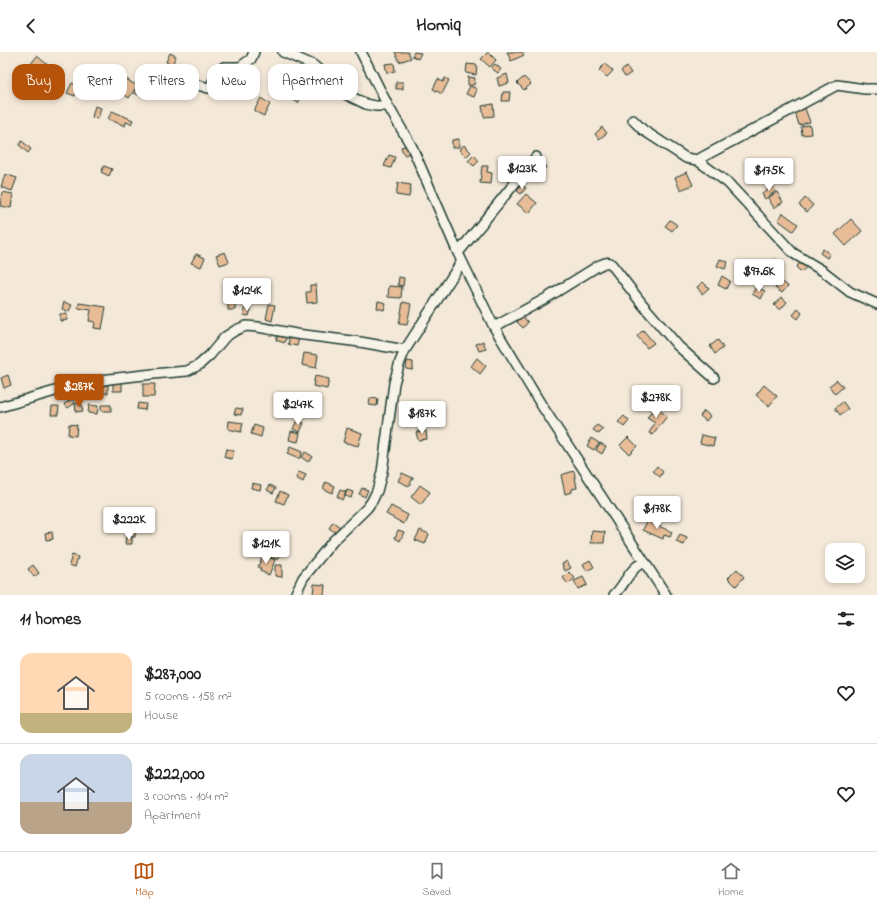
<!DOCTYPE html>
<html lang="en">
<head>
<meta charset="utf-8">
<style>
  body { margin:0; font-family:"Indie Flower",sans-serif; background:#f2f2f2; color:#222; height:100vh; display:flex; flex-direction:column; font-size:15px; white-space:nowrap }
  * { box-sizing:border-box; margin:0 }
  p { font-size:13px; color:#767676 }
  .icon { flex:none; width:22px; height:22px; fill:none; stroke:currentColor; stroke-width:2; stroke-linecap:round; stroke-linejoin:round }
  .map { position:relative; height:543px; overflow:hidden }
  .sheet { display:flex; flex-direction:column; background:#fff; flex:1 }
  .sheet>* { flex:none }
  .hud { position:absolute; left:12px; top:12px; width:400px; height:36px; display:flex; gap:8px }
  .tools { position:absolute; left:825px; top:491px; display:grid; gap:8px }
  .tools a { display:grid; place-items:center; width:40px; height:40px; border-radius:8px; background:#fff; box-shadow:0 2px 6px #0003; font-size:20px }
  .price { position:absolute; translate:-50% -34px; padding:0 9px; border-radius:4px; background:#fff; color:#222; font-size:13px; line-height:26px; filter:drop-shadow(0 1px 2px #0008) }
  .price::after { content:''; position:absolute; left:50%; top:24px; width:12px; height:9px; margin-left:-6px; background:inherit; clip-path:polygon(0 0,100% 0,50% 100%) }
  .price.active { background:#b45309; color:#fff }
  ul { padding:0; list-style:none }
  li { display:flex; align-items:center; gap:12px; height:100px; padding:0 20px }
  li+li { border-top:1px solid #e0e0e0 }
  li span { display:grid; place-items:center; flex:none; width:112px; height:80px; border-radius:12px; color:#555 }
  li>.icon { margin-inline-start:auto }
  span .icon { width:48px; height:48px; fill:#fffc; stroke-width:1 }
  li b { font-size:17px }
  h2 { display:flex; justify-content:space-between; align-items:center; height:48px; padding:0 20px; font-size:17px }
  .chip { padding:0 14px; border-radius:12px; background:#fff; box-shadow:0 2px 6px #0003; font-size:14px; line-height:36px }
  .chip.active { background:#b45309; color:#fff }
  header { display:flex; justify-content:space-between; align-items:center; height:52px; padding:0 20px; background:#fff; font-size:18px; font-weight:700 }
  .dock { display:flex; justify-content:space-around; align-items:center; height:56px; border-top:1px solid #e0e0e0; background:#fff; font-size:11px; color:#767676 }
  .dock a { display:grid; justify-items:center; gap:2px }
  .dock .active { color:#b45309 }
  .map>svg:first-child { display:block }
  .building { fill:#e7bc97; stroke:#1f3d34 }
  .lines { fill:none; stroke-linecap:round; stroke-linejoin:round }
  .street-casing { stroke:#1f3d34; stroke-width:12 }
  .street { stroke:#f7f3e8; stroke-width:9 }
</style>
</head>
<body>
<header><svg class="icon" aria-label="back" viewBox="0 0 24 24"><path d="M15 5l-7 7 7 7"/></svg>Homiq<svg class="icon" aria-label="heart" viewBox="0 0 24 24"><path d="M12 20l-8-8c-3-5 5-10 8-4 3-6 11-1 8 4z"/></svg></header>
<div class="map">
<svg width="877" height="543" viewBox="0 0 877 543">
  <rect width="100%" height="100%" fill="#f4e8d8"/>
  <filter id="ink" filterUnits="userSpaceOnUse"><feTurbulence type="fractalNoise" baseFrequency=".025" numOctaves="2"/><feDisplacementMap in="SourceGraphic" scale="8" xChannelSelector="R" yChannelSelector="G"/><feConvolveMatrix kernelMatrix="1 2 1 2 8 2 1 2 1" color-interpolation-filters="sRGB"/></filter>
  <g filter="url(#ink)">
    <path class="building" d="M395,0H408L411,6L399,10Z
      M414,0L421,1L418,7L412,4Z
      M488,0L496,8L490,15L481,7Z
      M507,0H522L524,3L511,9Z
      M170,1L176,4L172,13L166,10Z
      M37,4L49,14L39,26L27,17Z
      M394,11L395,19L387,21L385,12Z
      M467,12L477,13L476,23L466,21Z
      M495,12L501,17L498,21L491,16Z
      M605,12L613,19L607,25L599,18Z
      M627,15L631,21L625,25L621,19Z
      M87,17L98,22L93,33L82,29Z
      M507,22L509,31L499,34L497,26Z
      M308,25L313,28L304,43L299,40Z
      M468,25L475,26L474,33H468Z
      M524,25L531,32L524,38L517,31Z
      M445,26L449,28L442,42L433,37L438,27L443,30Z
      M126,27L137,34L129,46L119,39Z
      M396,30H403V37H396Z
      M72,31L79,34L75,44L67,41Z
      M138,34L149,39L146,46L134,41Z
      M470,34L477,37L474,45L466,42Z
      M294,38L303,42L298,51L290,46Z
      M503,40H510L509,49H502Z
      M261,46L270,52L264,64L254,59Z
      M493,52L494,64L484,65L482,54Z
      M95,54L101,56L98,67L92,65Z
      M804,54L810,70L799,73L794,57Z
      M112,59L133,68L131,72L126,70L125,74L108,67Z
      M810,73L811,82L802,83L801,74Z
      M602,75L607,81L599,87L595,82Z
      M459,87V95L452,96V88Z
      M22,89L31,97L28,101L19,93Z
      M409,93L411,101L404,103L401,95Z
      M464,93L471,100L466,105L459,98Z
      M389,103L395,105L391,116L384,114Z
      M474,103L479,109L474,114L468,109Z
      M540,111L546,115L539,124L534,120Z
      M104,114L112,117L109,124L101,120Z
      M482,114H488L487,120L492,121L491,132L480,131Z
      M687,120L693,133L680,138L675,125Z
      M5,122L17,126L12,139L1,135Z
      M398,131L411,133L409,145L396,143Z
      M522,133L526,136L521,142L517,139Z
      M772,134L776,139L765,147L762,142Z
      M2,140L13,142L11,156L0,154Z
      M777,140L783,150L774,156L768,146Z
      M526,142L537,151L529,161L517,152Z
      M805,146L813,153L807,160L799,153Z
      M783,161L798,172L793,179L778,168Z
      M851,167L862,179L846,194L835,182Z
      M670,168L677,173L672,179L665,174Z
      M823,197L830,202L827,206L820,201Z
      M225,200L229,210L220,213L216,203Z
      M196,202L205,206L201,215L191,211Z
      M720,207L728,210L725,217L717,214Z
      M775,207L781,212L775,219L769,213Z
      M803,208L808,214L801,220L796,215Z
      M764,215L769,217L767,224L761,222Z
      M722,224L730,229L726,237L718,233Z
      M399,225L404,226L403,234L398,233Z
      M781,229L788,234L782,241L775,236Z
      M266,230V238H258V231Z
      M703,230L709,236L702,242L697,235Z
      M310,233H316L317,250L307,251L306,240H310Z
      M389,234L402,235L401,246L388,245Z
      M756,235L765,239L761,247L752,242Z
      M248,237L249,245L242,246L241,238Z
      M781,245L787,250L780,258L774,253Z
      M228,249H235V258H228Z
      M378,249L386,251L384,258L377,256Z
      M64,250L72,253L69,259L62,257Z
      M403,250L411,252L407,273L399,272Z
      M79,251L106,255L102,277L94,276L95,270L89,269L91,258L78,256Z
      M269,252L275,253L272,269L266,267Z
      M245,255L251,256L249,264L243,263Z
      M798,257L802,261L798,267L793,263Z
      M67,261V268L60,269V262Z
      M522,265L528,270L523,276L517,270Z
      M643,278L654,291L647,296L637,284Z
      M279,281L287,284L284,291L276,288Z
      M290,284L299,286L297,294L288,292Z
      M718,288L723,296L715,302L710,294Z
      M483,289L486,297L479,299L476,292Z
      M304,301L318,303L316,316L302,313Z
      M477,306L486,314L480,322L471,314Z
      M407,309L413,310V318L406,317Z
      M8,323L11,333L4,336L1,326Z
      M315,324L329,327L327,337L313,334Z
      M837,328L843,335L835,342L829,334Z
      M122,330V339H113V331Z
      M143,332H155L154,345H143Z
      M108,333V341H101V334Z
      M651,333L656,340L650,346L644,339Z
      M764,333L777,344L769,354L756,343Z
      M100,336V343L94,344L93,337Z
      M370,346L378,347L377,354L369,353Z
      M72,347L75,351L68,356L64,352Z
      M843,350L848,357L840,363L835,356Z
      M81,351L83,359L76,360L75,352Z
      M138,351L146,352L145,358L137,357Z
      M89,353L98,354L97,362L88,361Z
      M101,353H111V359H101Z
      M52,354H59L58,363H51Z
      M655,355L667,364L653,383L649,381L655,371L647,366Z
      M236,356L243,357L241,363L234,362Z
      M403,358H412L411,367H402Z
      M704,359L710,364L706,369L700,364Z
      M426,364L429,371L424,373L421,366Z
      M624,364L629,369L624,375L618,370Z
      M297,368L304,371L300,380L293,377Z
      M229,369L243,371L241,380L228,377Z
      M69,372L77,373L76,384L68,383Z
      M254,373L263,376L261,385L251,382Z
      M597,373L603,377L599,382L593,378Z
      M347,376L362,381L358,394L343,390Z
      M291,379L300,381L298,390L289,388Z
      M426,379L427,387L418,388L416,380Z
      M702,383L715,386L713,394L700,391Z
      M628,385L637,394L629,402L620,393Z
      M591,386L599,391L594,398L587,394Z
      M600,391L606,394L602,402L596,398Z
      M290,395L302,400L299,407L287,402Z
      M226,397L234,399L232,407L224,405Z
      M305,400L312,404L308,410L301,405Z
      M657,414L663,420L660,425L653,419Z
      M574,419L577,436L572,437V440L565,442L561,423Z
      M299,420L306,423L303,430L296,426Z
      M402,421L413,426L409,434L398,429Z
      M326,430L335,434L332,441L323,437Z
      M252,431L261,433L260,438L251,436Z
      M270,433L276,436L273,441L267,438Z
      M420,433L430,440L421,453L411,445Z
      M362,436L368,438L365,445L359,442Z
      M340,438L346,440L342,448L337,445Z
      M347,438L353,440L351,446L345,444Z
      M280,439L288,443L284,452L276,449Z
      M391,454L408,463L404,472L386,462Z
      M647,469L672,480L670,485L664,483L663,487L643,478Z
      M333,470L340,475L336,481L329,476Z
      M127,473L136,474L135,485L126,484Z
      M398,478L404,480L400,489L395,486Z
      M420,478L429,482L425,492L415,488Z
      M592,479L605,480L604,491H591Z
      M52,480L53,487L46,488L45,481Z
      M680,483L687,486L684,493L676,490Z
      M126,485H132V492H125Z
      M273,488L285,493L278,508L264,502L267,495L270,496Z
      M72,503L78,505L75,515L69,513Z
      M263,503L275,508L269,523L260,519L261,517L258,515Z
      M590,508L594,515L587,519L583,512Z
      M567,509L571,516L565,519L562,512Z
      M33,513L39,521L34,525L28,517Z
      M275,513H282V525L275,524Z
      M737,517L744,525L736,534L728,526Z
      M569,520L575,526L568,532L563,526Z
      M583,525L587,533L578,537L574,529Z
      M314,532L325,533L324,543H313Z"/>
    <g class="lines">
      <g class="street-casing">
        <path id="street" d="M283,0L313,13L319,18L320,24L326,33L366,52L375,54H388
          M361,0L388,54L412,95L458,201L494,275L542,354L666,543
          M166,23L208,36L210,35L220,18L224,15H240L251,7L254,0
          M633,68L643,78L686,106L697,108L728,131L793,201L823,219L850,240L877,252
          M697,108L837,33L865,37H877
          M458,201L536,105
          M494,275L545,247L598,214C603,212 607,208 612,213L643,253L678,294L714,326
          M0,355L69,335L109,327L153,322L187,319L199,313L210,303L225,285L236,278L246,274L258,275L296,282L360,290L405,298
          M295,543L303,526L333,489L367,456L372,449L377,439L382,420L394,331L400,310L405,298L462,209
          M614,543C622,536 626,525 634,517C636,514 641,512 644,510"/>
      </g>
      <use href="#street" class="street"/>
    </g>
  </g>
</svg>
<div class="tools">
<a><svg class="icon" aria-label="layers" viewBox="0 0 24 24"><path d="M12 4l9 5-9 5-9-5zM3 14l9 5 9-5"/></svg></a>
</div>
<b class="price" style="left:522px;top:138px">$123K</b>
<b class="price" style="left:769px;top:140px">$175K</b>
<b class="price" style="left:759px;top:241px">$97.6K</b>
<b class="price" style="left:247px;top:260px">$124K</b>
<b class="price active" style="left:79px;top:356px">$287K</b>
<b class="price" style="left:656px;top:367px">$278K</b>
<b class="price" style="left:298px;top:374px">$247K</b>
<b class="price" style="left:422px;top:383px">$187K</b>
<b class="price" style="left:657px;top:478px">$178K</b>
<b class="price" style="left:129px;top:489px">$222K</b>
<b class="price" style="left:266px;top:513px">$121K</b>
<div class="hud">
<a class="chip active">Buy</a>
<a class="chip">Rent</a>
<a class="chip">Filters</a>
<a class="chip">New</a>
<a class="chip">Apartment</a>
</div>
</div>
<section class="sheet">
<h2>11 homes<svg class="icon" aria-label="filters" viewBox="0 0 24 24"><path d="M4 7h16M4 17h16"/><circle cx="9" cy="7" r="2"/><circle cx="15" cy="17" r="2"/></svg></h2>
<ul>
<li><span style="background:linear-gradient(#ffd9b3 75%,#c2b280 0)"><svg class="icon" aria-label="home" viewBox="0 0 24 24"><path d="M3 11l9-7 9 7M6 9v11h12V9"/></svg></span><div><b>$287,000</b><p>5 rooms · 158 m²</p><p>House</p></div><svg class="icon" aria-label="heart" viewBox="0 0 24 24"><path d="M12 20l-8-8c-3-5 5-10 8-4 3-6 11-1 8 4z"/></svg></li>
<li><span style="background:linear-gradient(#c9d6e8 60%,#b9a48a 0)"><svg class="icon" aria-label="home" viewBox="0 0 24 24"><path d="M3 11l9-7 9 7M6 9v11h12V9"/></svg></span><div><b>$222,000</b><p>3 rooms · 104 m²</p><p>Apartment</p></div><svg class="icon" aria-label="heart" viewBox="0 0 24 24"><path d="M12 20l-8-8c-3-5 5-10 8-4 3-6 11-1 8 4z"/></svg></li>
</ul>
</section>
<nav class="dock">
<a class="active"><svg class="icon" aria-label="map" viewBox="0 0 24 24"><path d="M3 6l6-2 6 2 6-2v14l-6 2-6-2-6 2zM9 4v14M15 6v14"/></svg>Map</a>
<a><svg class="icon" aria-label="saved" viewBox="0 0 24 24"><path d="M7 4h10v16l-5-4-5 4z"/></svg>Saved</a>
<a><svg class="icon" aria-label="home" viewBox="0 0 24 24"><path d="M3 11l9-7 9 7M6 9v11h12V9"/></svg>Home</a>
</nav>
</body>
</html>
